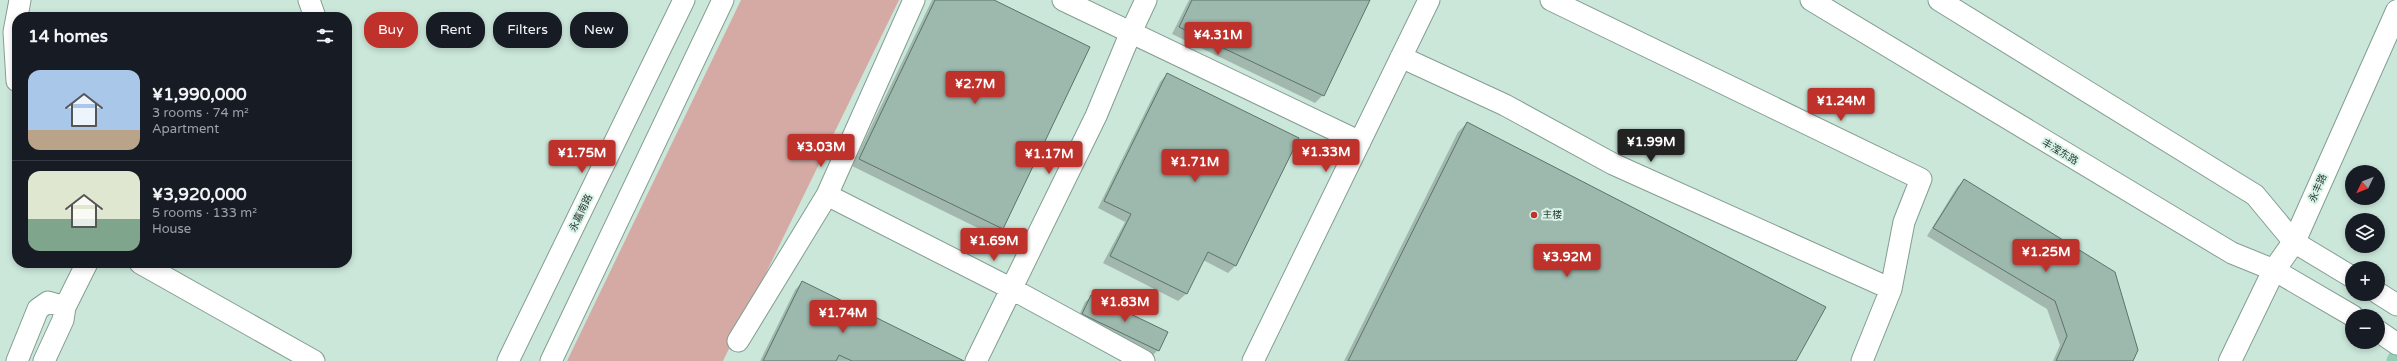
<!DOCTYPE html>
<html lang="en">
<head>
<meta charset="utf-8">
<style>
  body { margin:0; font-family:"Varela Round","Noto Sans SC",sans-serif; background:#20242c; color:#f1f3f6; height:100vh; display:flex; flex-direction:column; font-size:15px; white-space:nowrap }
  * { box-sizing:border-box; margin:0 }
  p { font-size:13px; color:#9ea1a6 }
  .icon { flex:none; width:22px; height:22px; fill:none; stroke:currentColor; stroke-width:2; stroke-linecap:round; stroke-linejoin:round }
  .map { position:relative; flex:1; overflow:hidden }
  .details { position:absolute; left:12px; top:12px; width:340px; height:256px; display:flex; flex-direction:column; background:#171b24; border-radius:16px; box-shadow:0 2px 6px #0003 }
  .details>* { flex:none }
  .banner { position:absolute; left:364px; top:12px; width:380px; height:36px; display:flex; gap:8px }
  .needle { width:26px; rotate:227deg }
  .fabs { position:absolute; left:2345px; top:165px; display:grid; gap:8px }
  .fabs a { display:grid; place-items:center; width:40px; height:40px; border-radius:50%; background:#171b24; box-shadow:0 2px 6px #0003; font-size:20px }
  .price { position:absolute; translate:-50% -34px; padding:0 9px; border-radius:4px; background:#bf312b; color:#fff; font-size:13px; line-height:26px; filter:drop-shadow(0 1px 2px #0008) }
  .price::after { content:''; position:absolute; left:50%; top:24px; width:12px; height:9px; margin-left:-6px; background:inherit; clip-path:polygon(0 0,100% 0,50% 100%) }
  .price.selected { background:#222; color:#fff }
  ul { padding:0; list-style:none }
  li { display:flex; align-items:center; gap:12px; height:100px; padding:0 16px }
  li+li { border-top:1px solid #363941 }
  li span { display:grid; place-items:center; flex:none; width:112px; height:80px; border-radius:12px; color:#555 }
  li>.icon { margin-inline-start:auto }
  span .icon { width:48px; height:48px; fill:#fffc; stroke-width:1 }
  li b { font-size:17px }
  h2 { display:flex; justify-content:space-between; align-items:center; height:48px; padding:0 16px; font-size:17px }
  .tag { padding:0 14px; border-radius:16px; background:#171b24; box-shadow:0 2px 6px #0003; font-size:14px; line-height:36px }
  .tag.selected { background:#bf312b; color:#fff }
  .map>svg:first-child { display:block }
  .green { fill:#d6aaa4 }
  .shadow { fill:#0003 }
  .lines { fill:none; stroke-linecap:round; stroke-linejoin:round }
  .canal { stroke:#96cfb8; stroke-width:19 }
  .building { fill:#9db8ad; stroke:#5b746a }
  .minor-casing { stroke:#839d92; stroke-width:23 }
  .major-casing { stroke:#839d92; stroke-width:24 }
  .minor { stroke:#fff; stroke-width:21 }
  .major { stroke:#fff; stroke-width:22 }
  .poi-dot { fill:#bf312b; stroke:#d8f4e8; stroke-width:1.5 }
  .labels { text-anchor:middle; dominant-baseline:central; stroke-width:4; stroke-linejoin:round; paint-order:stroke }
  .street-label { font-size:10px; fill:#2c3732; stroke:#d8f4e8 }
  .poi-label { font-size:10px; fill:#2c3732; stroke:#d8f4e8; text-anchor:start }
</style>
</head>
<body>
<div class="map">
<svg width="2397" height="361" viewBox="0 0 2397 361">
  <rect width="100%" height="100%" fill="#cbe7da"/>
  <path class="green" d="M741,0H899L723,361H567Z"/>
  <path class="shadow" d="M932,0H992L1002,228L994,236L852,166Z
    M1189,0H1369L1323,95L1315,103L1172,34Z
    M1167,74L1236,265L1228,273L1203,260L1186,294L1178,301L1103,263L1125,222L1098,208L1160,82Z
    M1467,123L1795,361H1344L1458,132Z
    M1964,180L2132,361H2053L2060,345L2047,309L1927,236L1957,187Z
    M802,282L938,361H760L795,290Z
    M1092,296L1158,350L1152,356L1077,320L1085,302Z"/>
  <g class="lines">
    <path class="canal" d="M2396,361L2397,359"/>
  </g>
  <path class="building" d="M935,0H994L1090,47L1003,229L859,159Z
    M1192,0H1370L1324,96L1179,27Z
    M1167,73L1299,138L1236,266L1208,252L1187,294L1110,256L1131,214L1104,201Z
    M1467,122L1826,307L1796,361H1348Z
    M1964,179L2115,272L2138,350L2133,361H2056L2067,336L2055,301L1933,228Z
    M802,281L964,361H852L839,355L836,361H763Z
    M1091,295L1168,332L1159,351L1082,314Z"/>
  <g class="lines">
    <g class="minor-casing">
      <path id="minor" d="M309,0L315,17
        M1063,0L1360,142
        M1551,0L1921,179L1904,222L1891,289L1862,361
        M1811,0L2232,253L2274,270L2353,316
        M1939,0L2255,195L2294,242L2352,277
        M1401,57L1505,105L1613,164L1891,289
        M17,81L14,32L20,0
        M827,195L1012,289L1144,361
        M140,263L314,361
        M2378,293L2397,305
        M65,307L87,263
        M2378,331L2397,344
        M738,341L827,195L914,0
        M17,361L38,309L48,302L65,307L63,320L44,361
        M508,361L684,0
        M551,361L723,0
        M976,361L1096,116L1131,32L1146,0
        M1253,361L1429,0"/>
    </g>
    <g class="major-casing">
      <path id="major" d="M2230,361L2274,270L2294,242L2397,11"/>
    </g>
    <use href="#minor" class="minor"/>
    <use href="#major" class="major"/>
  </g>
  <circle class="poi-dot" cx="1534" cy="215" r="4"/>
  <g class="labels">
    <g class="street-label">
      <text transform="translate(2060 152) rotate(31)">丰滢东路</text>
      <text transform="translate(2318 188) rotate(-66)">永丰路</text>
      <text transform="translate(581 213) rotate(-64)">永嘉南路</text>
    </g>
    <g class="poi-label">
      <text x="1542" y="215">主楼</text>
    </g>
  </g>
</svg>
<div class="fabs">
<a><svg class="needle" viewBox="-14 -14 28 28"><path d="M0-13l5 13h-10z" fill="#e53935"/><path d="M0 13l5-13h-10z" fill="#9ea1a6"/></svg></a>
<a><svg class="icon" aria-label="layers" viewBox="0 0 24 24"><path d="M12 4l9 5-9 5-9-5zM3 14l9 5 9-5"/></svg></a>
<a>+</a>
<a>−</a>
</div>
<b class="price" style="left:1218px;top:56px">¥4.31M</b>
<b class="price" style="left:975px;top:105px">¥2.7M</b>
<b class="price" style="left:1841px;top:122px">¥1.24M</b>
<b class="price selected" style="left:1651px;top:163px">¥1.99M</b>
<b class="price" style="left:821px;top:168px">¥3.03M</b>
<b class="price" style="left:1326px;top:173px">¥1.33M</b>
<b class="price" style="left:582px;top:174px">¥1.75M</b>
<b class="price" style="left:1049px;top:175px">¥1.17M</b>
<b class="price" style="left:1195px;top:183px">¥1.71M</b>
<b class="price" style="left:994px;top:262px">¥1.69M</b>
<b class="price" style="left:2046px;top:273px">¥1.25M</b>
<b class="price" style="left:1567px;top:278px">¥3.92M</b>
<b class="price" style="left:1125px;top:323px">¥1.83M</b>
<b class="price" style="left:843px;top:334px">¥1.74M</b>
<div class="banner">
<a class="tag selected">Buy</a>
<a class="tag">Rent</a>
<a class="tag">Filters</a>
<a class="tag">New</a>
</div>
<section class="details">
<h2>14 homes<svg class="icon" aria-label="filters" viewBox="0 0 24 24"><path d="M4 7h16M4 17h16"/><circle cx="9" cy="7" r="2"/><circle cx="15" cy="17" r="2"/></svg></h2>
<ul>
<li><span style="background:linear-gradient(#a9c7e8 75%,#b9a48a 0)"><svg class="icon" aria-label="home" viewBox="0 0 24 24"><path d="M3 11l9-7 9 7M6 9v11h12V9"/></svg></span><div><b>¥1,990,000</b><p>3 rooms · 74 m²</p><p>Apartment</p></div></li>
<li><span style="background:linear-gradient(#dfe7d0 60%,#7fa58c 0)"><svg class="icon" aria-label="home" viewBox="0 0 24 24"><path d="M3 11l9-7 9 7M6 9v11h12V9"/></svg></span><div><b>¥3,920,000</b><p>5 rooms · 133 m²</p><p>House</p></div></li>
</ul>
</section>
</div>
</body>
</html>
